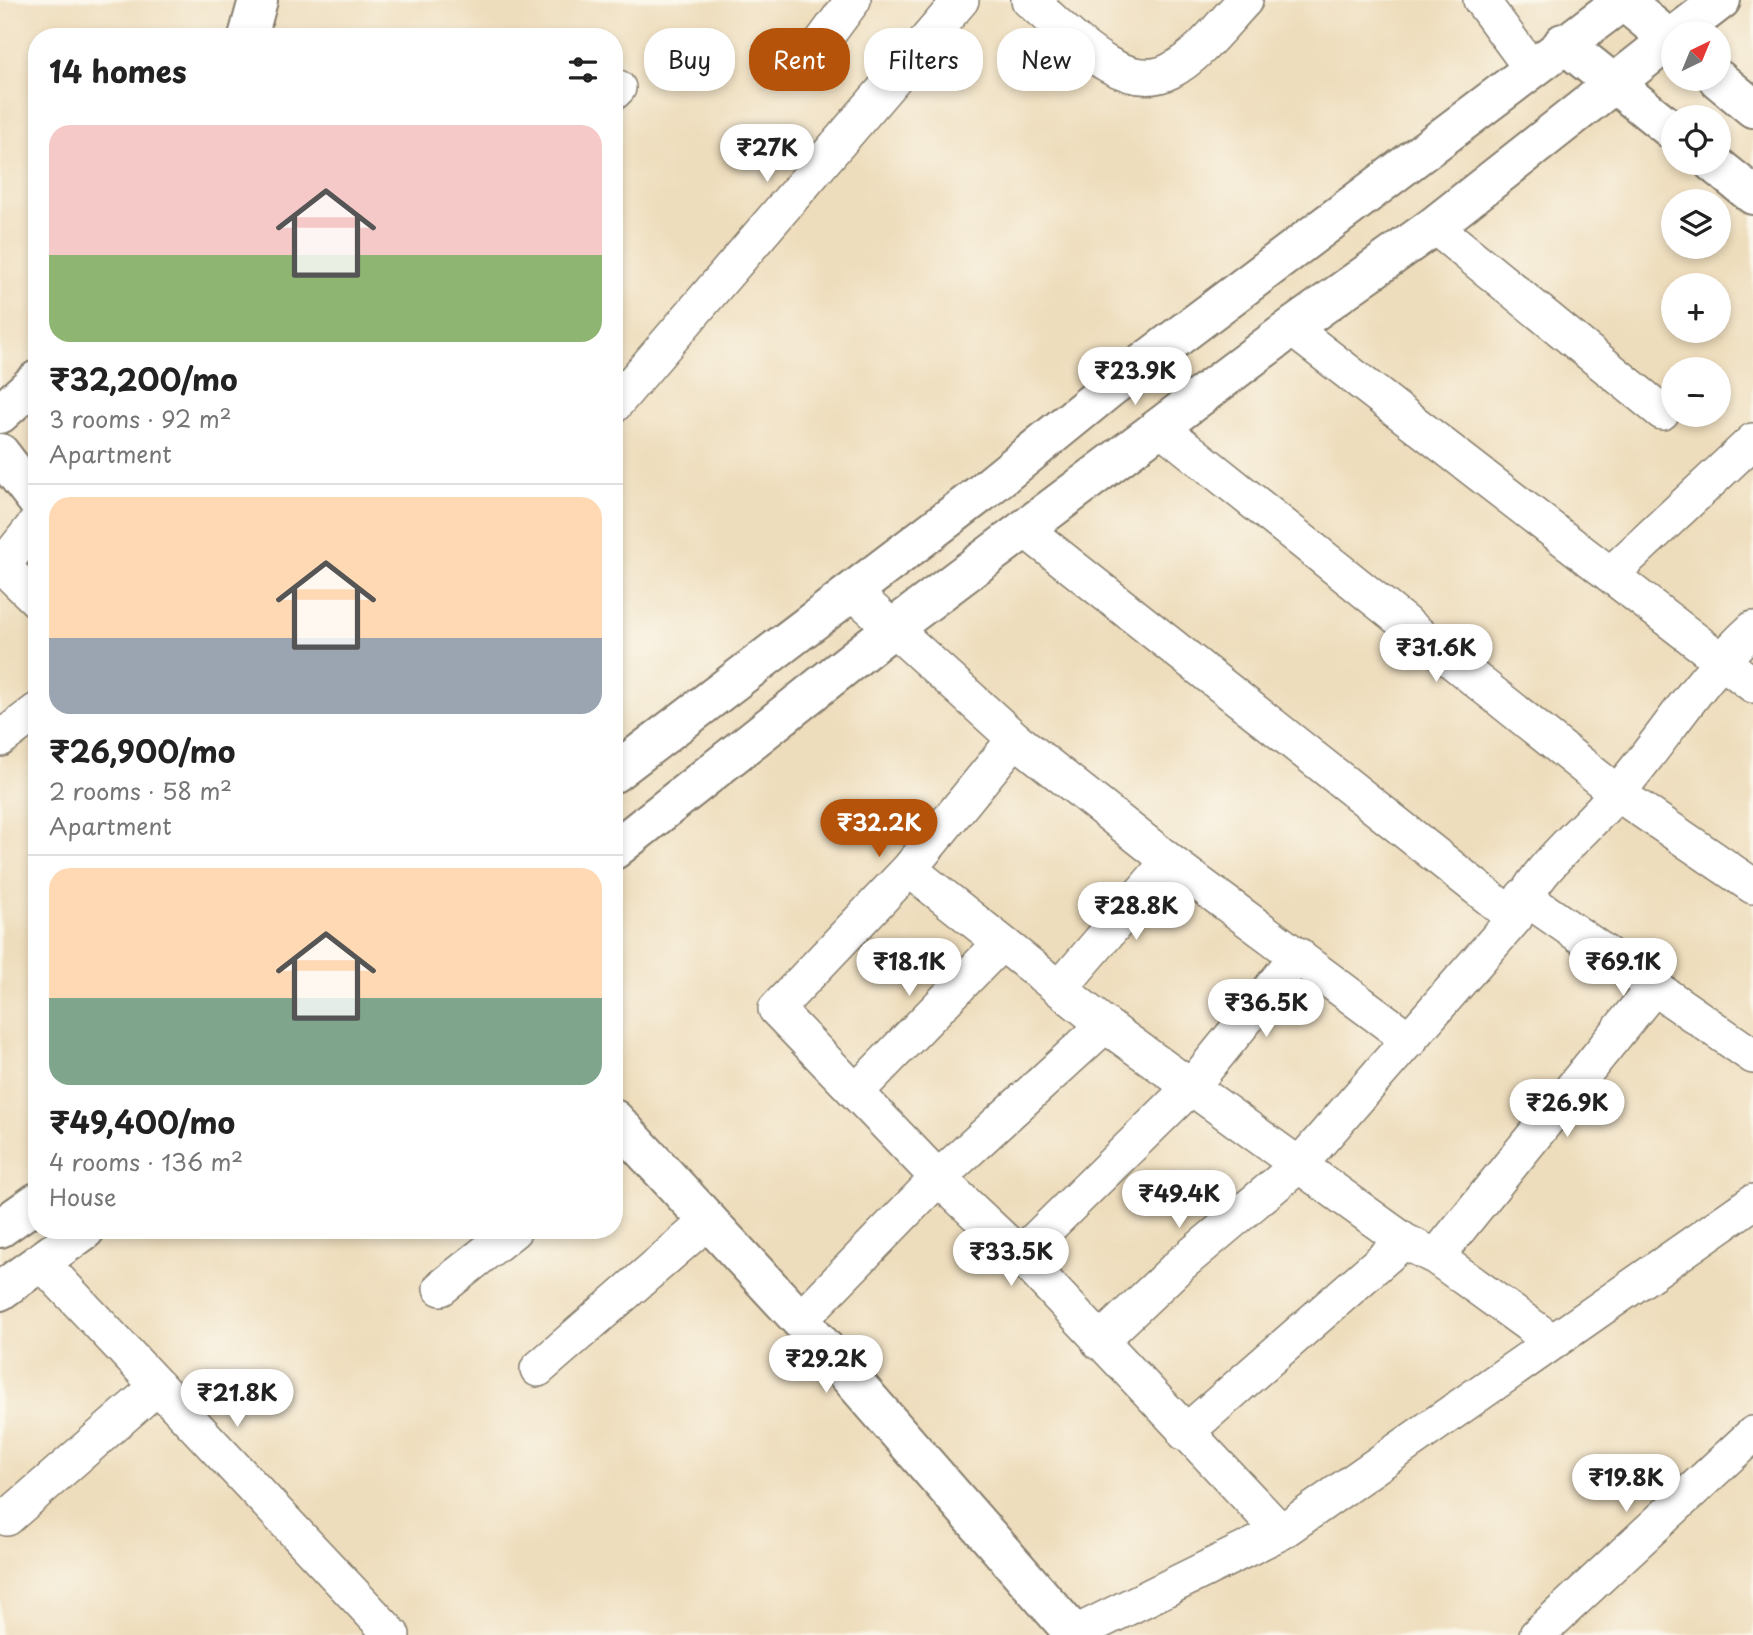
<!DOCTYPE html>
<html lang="en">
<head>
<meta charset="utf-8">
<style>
  body { margin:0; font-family:"Playpen Sans",sans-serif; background:#f2f2f2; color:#222; height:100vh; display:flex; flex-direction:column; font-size:26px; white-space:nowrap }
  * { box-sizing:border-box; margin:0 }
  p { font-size:23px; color:#767676 }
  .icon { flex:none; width:38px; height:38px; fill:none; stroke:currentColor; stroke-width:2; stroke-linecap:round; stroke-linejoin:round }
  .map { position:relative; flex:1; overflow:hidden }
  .sheet { position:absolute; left:28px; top:28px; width:595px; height:1211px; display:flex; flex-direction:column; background:#fff; border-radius:28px; box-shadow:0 4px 10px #0003 }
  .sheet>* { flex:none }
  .hud { position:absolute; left:644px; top:28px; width:665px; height:63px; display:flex; gap:14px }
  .needle { width:46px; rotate:43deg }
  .buttons { position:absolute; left:1661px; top:21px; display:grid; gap:14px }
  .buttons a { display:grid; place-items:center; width:70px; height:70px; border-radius:50%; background:#fff; box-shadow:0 4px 10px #0003; font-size:35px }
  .price { position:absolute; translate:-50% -60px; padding:0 16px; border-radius:24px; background:#fff; color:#222; font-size:23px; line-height:46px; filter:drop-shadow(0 2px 4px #0008) }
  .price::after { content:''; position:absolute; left:50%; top:42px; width:21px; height:16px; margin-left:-10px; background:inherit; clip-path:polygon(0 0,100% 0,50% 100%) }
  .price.selected { background:#b45309; color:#fff }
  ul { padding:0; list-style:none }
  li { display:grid; align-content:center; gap:14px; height:371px; padding:0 21px }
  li+li { border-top:2px solid #e0e0e0 }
  li span { display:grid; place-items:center; height:217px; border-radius:21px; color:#555 }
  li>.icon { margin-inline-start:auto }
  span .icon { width:126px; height:126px; fill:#fffc; stroke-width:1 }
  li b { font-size:30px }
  h2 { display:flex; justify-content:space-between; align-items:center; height:84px; padding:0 21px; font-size:30px }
  .tag { padding:0 24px; border-radius:28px; background:#fff; box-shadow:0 4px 10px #0003; font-size:24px; line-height:63px }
  .tag.selected { background:#b45309; color:#fff }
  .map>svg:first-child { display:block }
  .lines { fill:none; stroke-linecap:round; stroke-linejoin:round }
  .minor-casing { stroke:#857c6c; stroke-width:38 }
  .tertiary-casing { stroke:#857c6c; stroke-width:42 }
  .secondary-casing { stroke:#857c6c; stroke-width:42 }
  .minor { stroke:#fff; stroke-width:35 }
  .tertiary { stroke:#fff; stroke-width:38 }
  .secondary { stroke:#fff; stroke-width:38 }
</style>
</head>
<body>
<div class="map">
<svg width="1753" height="1635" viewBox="0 0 1753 1635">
  <rect width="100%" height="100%" fill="#fbf7ec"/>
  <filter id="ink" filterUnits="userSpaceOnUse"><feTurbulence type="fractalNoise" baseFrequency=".0143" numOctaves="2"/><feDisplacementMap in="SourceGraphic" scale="14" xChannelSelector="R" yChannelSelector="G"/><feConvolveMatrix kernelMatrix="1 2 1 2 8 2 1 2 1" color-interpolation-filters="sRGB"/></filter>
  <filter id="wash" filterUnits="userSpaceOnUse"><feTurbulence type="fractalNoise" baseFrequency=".00686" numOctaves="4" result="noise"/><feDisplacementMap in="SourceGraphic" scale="28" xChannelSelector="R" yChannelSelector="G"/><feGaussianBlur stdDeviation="1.57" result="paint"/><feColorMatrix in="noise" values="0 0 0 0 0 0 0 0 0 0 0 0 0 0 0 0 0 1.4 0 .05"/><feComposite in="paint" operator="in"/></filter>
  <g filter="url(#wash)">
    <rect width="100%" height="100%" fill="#eeddbc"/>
  </g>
  <g filter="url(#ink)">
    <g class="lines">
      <g class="minor-casing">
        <path id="minor" d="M1029,0C1065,29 1121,96 1170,71C1199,56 1223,23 1245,0
          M1481,0L1531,68
          M808,61L853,0
          M614,92L618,88
          M1434,226L1662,412
          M1291,328L1753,685
          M614,405L961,0
          M1160,427L1617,793L1753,886
          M1023,528L1515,918
          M2,566L37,600
          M0,569L37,522
          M1611,574L1753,441
          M853,592L1015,739L1169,861L1410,1040
          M0,739L37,711
          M1015,739L909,869L776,1009L938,1178L1020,1255L1281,1532
          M909,869L1105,1025L1404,1241L1436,1257L1553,1342
          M1523,896L1753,1056
          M1061,987L1169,861
          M857,1091L1000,944
          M1020,1255L1191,1087L1298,955
          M1436,1257L1655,986
          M41,1262L392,1635
          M441,1288L514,1230
          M800,1320L938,1178L1105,1025
          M1099,1342L1181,1264L1300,1164L1515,918C1531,872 1584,832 1616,794C1663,740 1699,678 1753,629
          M538,1369L708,1221
          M1185,1433L1404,1241
          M7,1518L158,1386
          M1074,1634L1281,1532L1753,1202
          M1537,1635L1753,1434"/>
      </g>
      <g class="tertiary-casing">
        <path id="tertiary" d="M1623,1L1673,42
          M248,37L258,0
          M1563,43L1673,131
          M1718,79L1753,108
          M1713,163L1753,195
          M0,414L37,380
          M0,453L37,501
          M614,1119L800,1320L1075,1635"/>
      </g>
      <g class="secondary-casing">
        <path id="secondary" d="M1678,33L1721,0
          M614,773L980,494L1110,388L1624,0
          M614,850L893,628L1291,328L1434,226L1673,37
          M0,1228L37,1202
          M0,1291L85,1230"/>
      </g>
      <use href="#minor" class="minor"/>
      <use href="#tertiary" class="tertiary"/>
      <use href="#secondary" class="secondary"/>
    </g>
  </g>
</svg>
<div class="buttons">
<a><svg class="needle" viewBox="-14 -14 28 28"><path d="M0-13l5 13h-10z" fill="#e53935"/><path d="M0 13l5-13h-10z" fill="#767676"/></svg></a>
<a><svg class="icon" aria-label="locate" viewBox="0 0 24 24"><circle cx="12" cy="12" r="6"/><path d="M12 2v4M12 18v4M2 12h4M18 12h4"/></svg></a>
<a><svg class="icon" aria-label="layers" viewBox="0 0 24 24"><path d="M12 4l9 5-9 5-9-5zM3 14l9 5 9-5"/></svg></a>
<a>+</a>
<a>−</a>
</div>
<b class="price" style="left:767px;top:184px">₹27K</b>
<b class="price" style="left:1135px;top:407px">₹23.9K</b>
<b class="price" style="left:1436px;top:684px">₹31.6K</b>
<b class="price selected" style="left:879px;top:859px">₹32.2K</b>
<b class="price" style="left:1136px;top:942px">₹28.8K</b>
<b class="price" style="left:909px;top:998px">₹18.1K</b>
<b class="price" style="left:1623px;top:998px">₹69.1K</b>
<b class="price" style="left:1266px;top:1039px">₹36.5K</b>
<b class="price" style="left:1567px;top:1139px">₹26.9K</b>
<b class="price" style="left:1179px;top:1230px">₹49.4K</b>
<b class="price" style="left:1011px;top:1288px">₹33.5K</b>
<b class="price" style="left:826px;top:1395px">₹29.2K</b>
<b class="price" style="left:237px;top:1429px">₹21.8K</b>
<b class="price" style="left:1626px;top:1514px">₹19.8K</b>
<div class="hud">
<a class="tag">Buy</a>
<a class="tag selected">Rent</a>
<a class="tag">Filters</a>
<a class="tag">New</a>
</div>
<section class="sheet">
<h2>14 homes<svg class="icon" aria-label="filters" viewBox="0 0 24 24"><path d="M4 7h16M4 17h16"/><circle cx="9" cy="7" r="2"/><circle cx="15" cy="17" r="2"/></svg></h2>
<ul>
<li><span style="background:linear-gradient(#f6c9c9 60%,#8fb573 0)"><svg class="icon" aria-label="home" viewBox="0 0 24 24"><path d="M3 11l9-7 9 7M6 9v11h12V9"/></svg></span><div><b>₹32,200/mo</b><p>3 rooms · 92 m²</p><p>Apartment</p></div></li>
<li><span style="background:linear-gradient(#ffd9b3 65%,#9aa5b1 0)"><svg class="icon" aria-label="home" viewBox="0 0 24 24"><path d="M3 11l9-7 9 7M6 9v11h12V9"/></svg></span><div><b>₹26,900/mo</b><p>2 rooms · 58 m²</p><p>Apartment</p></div></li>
<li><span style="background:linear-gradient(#ffd9b3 60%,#7fa58c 0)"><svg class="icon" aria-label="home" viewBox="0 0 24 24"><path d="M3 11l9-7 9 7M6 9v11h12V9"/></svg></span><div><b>₹49,400/mo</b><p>4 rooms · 136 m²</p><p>House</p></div></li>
</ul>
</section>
</div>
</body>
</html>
